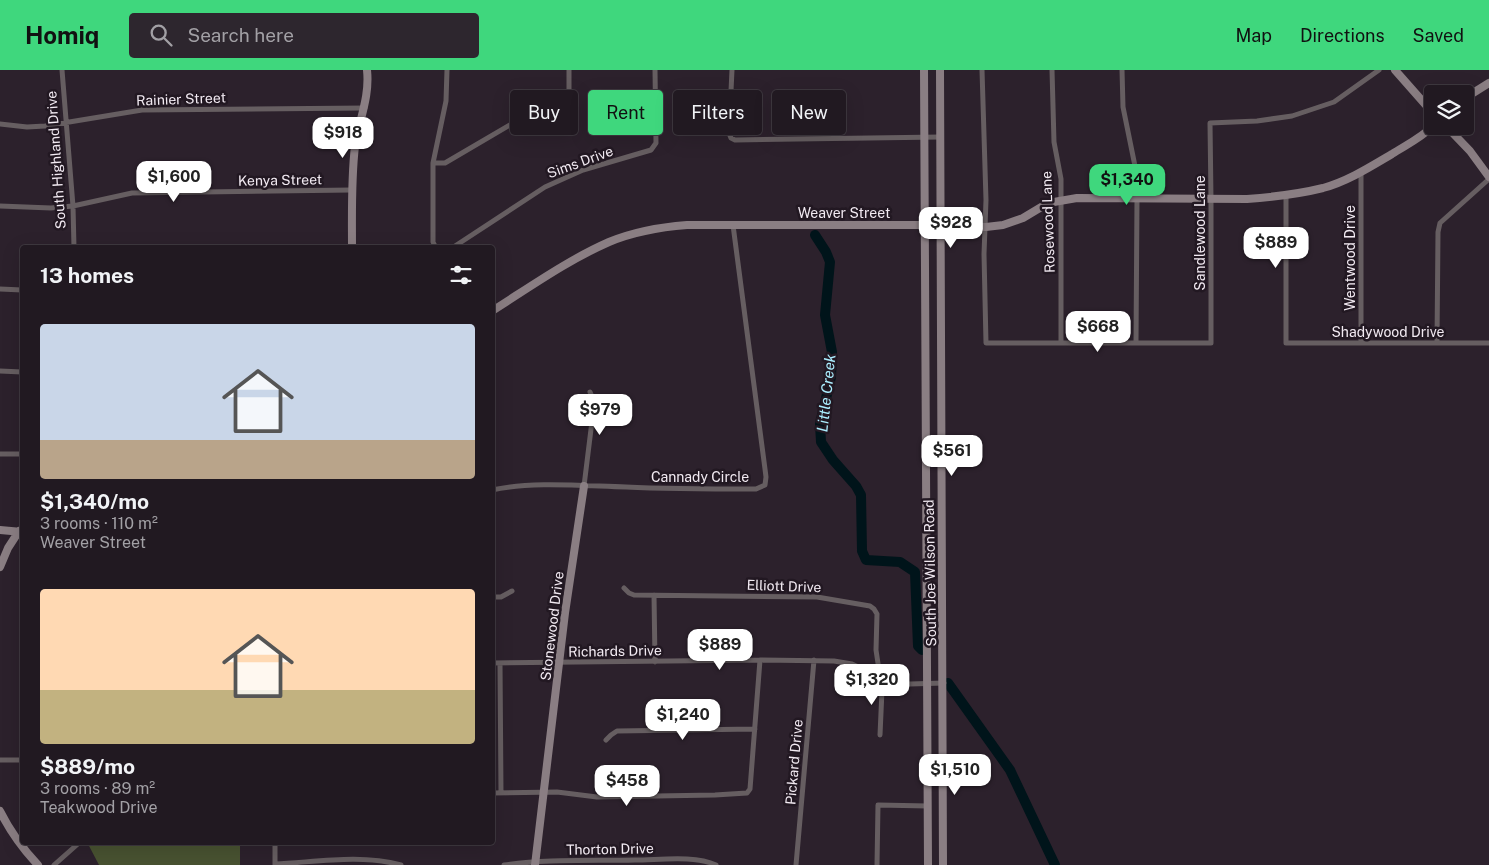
<!DOCTYPE html>
<html lang="en">
<head>
<meta charset="utf-8">
<style>
  body { margin:0; font-family:"Public Sans",sans-serif; background:#2d262e; color:#f1f3f6; height:100vh; display:flex; flex-direction:column; font-size:19px; white-space:nowrap }
  * { box-sizing:border-box; margin:0 }
  p { font-size:16px; color:#a2a0a5 }
  .icon { flex:none; width:28px; height:28px; fill:none; stroke:currentColor; stroke-width:2; stroke-linecap:round; stroke-linejoin:round }
  .map { position:relative; flex:1; overflow:hidden }
  .sheet { position:absolute; left:20px; top:175px; width:475px; height:600px; display:flex; flex-direction:column; background:#211921; border-radius:5px; box-shadow:0 5px 20px #0002,0 0 0 1px #3e383f }
  .sheet>* { flex:none }
  .hud { position:absolute; left:510px; top:20px; width:475px; height:45px; display:flex; gap:10px }
  .controls { position:absolute; left:1424px; top:15px; display:grid; gap:10px }
  .controls a { display:grid; place-items:center; width:50px; height:50px; border-radius:5px; background:#211921; box-shadow:0 5px 20px #0002,0 0 0 1px #3e383f; font-size:25px }
  .price { position:absolute; translate:-50% -42px; padding:0 11px; border-radius:10px; background:#fff; color:#222; font-size:16px; line-height:32px; filter:drop-shadow(0 1px 2px #0008) }
  .price::after { content:''; position:absolute; left:50%; top:30px; width:15px; height:11px; margin-left:-8px; background:inherit; clip-path:polygon(0 0,100% 0,50% 100%) }
  .price.active { background:#3fd77d; color:#111 }
  ul { padding:0; list-style:none }
  li { display:grid; align-content:center; gap:10px; height:265px; padding:0 20px }
  li span { display:grid; place-items:center; height:155px; border-radius:5px; color:#555 }
  li>.icon { margin-inline-start:auto }
  span .icon { width:90px; height:90px; fill:#fffc; stroke-width:1 }
  li b { font-size:21px }
  h2 { display:flex; justify-content:space-between; align-items:center; height:60px; padding:0 20px; font-size:21px }
  .pill { padding:0 18px; border-radius:5px; background:#211921; box-shadow:0 5px 20px #0002,0 0 0 1px #3e383f; font-size:18px; line-height:45px }
  .pill.active { background:#3fd77d; color:#111 }
  header { display:flex; align-items:center; gap:30px; box-sizing:border-box; height:70px; padding:0 25px; background:#3fd77d; color:#111 }
  header strong { font-size:24px }
  nav { display:flex; gap:28px; margin-inline-start:auto; font-size:18px }
  .search { width:350px; height:45px; background:#2d262e; display:flex; align-items:center; gap:12px; box-sizing:border-box; padding:0 18px; border-radius:5px; color:#a2a0a5; font-size:19px }
  .map>svg:first-child { display:block }
  .green { fill:#485231 }
  .lines { fill:none; stroke-linecap:round; stroke-linejoin:round }
  .river { stroke:#00141a; stroke-width:10 }
  .street { stroke:#665e61; stroke-width:5 }
  .secondary { stroke:#8a7e83; stroke-width:8 }
  .labels { text-anchor:middle; dominant-baseline:central; stroke-width:5; stroke-linejoin:round; paint-order:stroke }
  .street-label { font-size:14px; fill:#f2eaf2; stroke:#221822 }
  .water-label { font-size:15px; font-style:italic; fill:#abedfe; stroke:#221822 }
</style>
</head>
<body>
<header>
<strong>Homiq</strong>
<div class="search"><svg class="icon" aria-label="search" viewBox="0 0 24 24"><circle cx="10" cy="10" r="6"/><path d="M15 15l6 6"/></svg>Search here</div>
<nav><a>Map</a><a>Directions</a><a>Saved</a></nav>
</header>
<div class="map">
<svg width="1489" height="795" viewBox="0 0 1489 795">
  <rect width="100%" height="100%" fill="#2c212c"/>
  <path class="green" d="M87,772L240,773V795H99Z"/>
  <g class="lines">
    <path class="river" d="M815,165L826,182L830,192L825,245L832,282L831,307L820,354L821,372L833,390L856,416L861,425L862,481L866,490L900,492L915,502L918,576L922,580
      M948,613L1010,700L1055,795"/>
    <path class="street" d="M62,0L73,136L74,178
      M732,0L729,63L731,68L735,70L940,67
      M982,0L986,130L984,184L986,273H1211V129L1210,53L1257,51L1292,46L1334,32L1379,0
      M1052,0L1054,72L1061,109V273
      M1122,0L1123,37L1136,101L1137,129L1136,273
      M0,54L27,57L45,56L142,40L365,38
      M433,93H445L525,46L565,27L569,21V0
      M1361,102V273
      M1286,125V273H1489
      M0,136L51,138L73,136L132,123L351,120
      M436,178L433,172V93L446,31L447,0
      M452,178L545,117L583,100L651,80L656,73L655,0
      M0,219L22,220
      M1437,273L1438,162L1440,153L1489,109
      M0,301L22,302
      M0,384H22
      M584,416L593,343V329L590,322
      M492,420C531,411 585,416 626,417C669,419 712,419 756,419L765,415L766,407L765,399L733,155
      M624,518L629,523L634,525L817,527L870,536L874,539L877,544L876,580L882,620L880,665
      M654,525L655,592
      M492,527H501L512,521
      M492,593L760,590L834,591L852,594L891,612L910,614L944,613
      M500,593L501,722
      M606,670L611,665L617,661L755,659
      M0,690H22
      M492,723L557,722L597,727L715,725L747,723L750,719L760,590
      M275,772V795
      M275,794C317,792 360,784 401,795
      M54,795L80,772
      M504,795C547,789 591,791 635,790C659,790 695,785 716,795
      M796,795L814,590
      M877,795L878,735L928,736"/>
    <path class="secondary" d="M924,0L928,795
      M940,0L943,795
      M1395,0L1432,42
      M1465,28L1489,13
      M1446,56L1470,81L1489,107
      M352,178C352,144 351,110 355,76C359,50 370,27 367,0
      M492,241C530,217 568,190 609,172C633,162 661,157 687,155H925L986,157L1003,155L1023,148L1048,133L1077,128L1247,129C1273,127 1299,124 1323,118C1348,111 1370,97 1392,84C1406,75 1421,68 1433,56
      M0,460L22,462
      M0,497L8,478L19,461
      M0,741C10,761 23,779 38,795
      M535,795L565,543L584,416"/>
  </g>
  <g class="labels">
    <g class="street-label">
      <text transform="translate(181 29) rotate(-2)">Rainier Street</text>
      <text transform="translate(56 90) rotate(-94)">South Highland Drive</text>
      <text transform="translate(580 92) rotate(-20)">Sims Drive</text>
      <text transform="translate(280 110) rotate(-1)">Kenya Street</text>
      <text x="844" y="143">Weaver Street</text>
      <text transform="translate(1048 152) rotate(-92)">Rosewood Lane</text>
      <text transform="translate(1200 163) rotate(-90)">Sandlewood Lane</text>
      <text transform="translate(1350 188) rotate(-90)">Wentwood Drive</text>
      <text x="1388" y="262">Shadywood Drive</text>
      <text x="700" y="407">Cannady Circle</text>
      <text transform="translate(930 503) rotate(-91)">South Joe Wilson Road</text>
      <text transform="translate(784 516) rotate(2)">Elliott Drive</text>
      <text transform="translate(552 556) rotate(-83)">Stonewood Drive</text>
      <text transform="translate(615 581) rotate(-1)">Richards Drive</text>
      <text transform="translate(794 692) rotate(-85)">Pickard Drive</text>
      <text transform="translate(610 779) rotate(-1)">Thorton Drive</text>
    </g>
    <g class="water-label">
      <text transform="translate(826 323) rotate(-84)">Little Creek</text>
    </g>
  </g>
</svg>
<div class="controls">
<a><svg class="icon" aria-label="layers" viewBox="0 0 24 24"><path d="M12 4l9 5-9 5-9-5zM3 14l9 5 9-5"/></svg></a>
</div>
<b class="price" style="left:343px;top:89px">$918</b>
<b class="price" style="left:174px;top:133px">$1,600</b>
<b class="price active" style="left:1127px;top:136px">$1,340</b>
<b class="price" style="left:951px;top:179px">$928</b>
<b class="price" style="left:1276px;top:199px">$889</b>
<b class="price" style="left:1098px;top:283px">$668</b>
<b class="price" style="left:600px;top:366px">$979</b>
<b class="price" style="left:952px;top:407px">$561</b>
<b class="price" style="left:720px;top:601px">$889</b>
<b class="price" style="left:872px;top:636px">$1,320</b>
<b class="price" style="left:683px;top:671px">$1,240</b>
<b class="price" style="left:955px;top:726px">$1,510</b>
<b class="price" style="left:627px;top:737px">$458</b>
<div class="hud">
<a class="pill">Buy</a>
<a class="pill active">Rent</a>
<a class="pill">Filters</a>
<a class="pill">New</a>
</div>
<section class="sheet">
<h2>13 homes<svg class="icon" aria-label="filters" viewBox="0 0 24 24"><path d="M4 7h16M4 17h16"/><circle cx="9" cy="7" r="2"/><circle cx="15" cy="17" r="2"/></svg></h2>
<ul>
<li><span style="background:linear-gradient(#c9d6e8 75%,#b9a48a 0)"><svg class="icon" aria-label="home" viewBox="0 0 24 24"><path d="M3 11l9-7 9 7M6 9v11h12V9"/></svg></span><div><b>$1,340/mo</b><p>3 rooms · 110 m²</p><p>Weaver Street</p></div></li>
<li><span style="background:linear-gradient(#ffd9b3 65%,#c2b280 0)"><svg class="icon" aria-label="home" viewBox="0 0 24 24"><path d="M3 11l9-7 9 7M6 9v11h12V9"/></svg></span><div><b>$889/mo</b><p>3 rooms · 89 m²</p><p>Teakwood Drive</p></div></li>
</ul>
</section>
</div>
</body>
</html>
